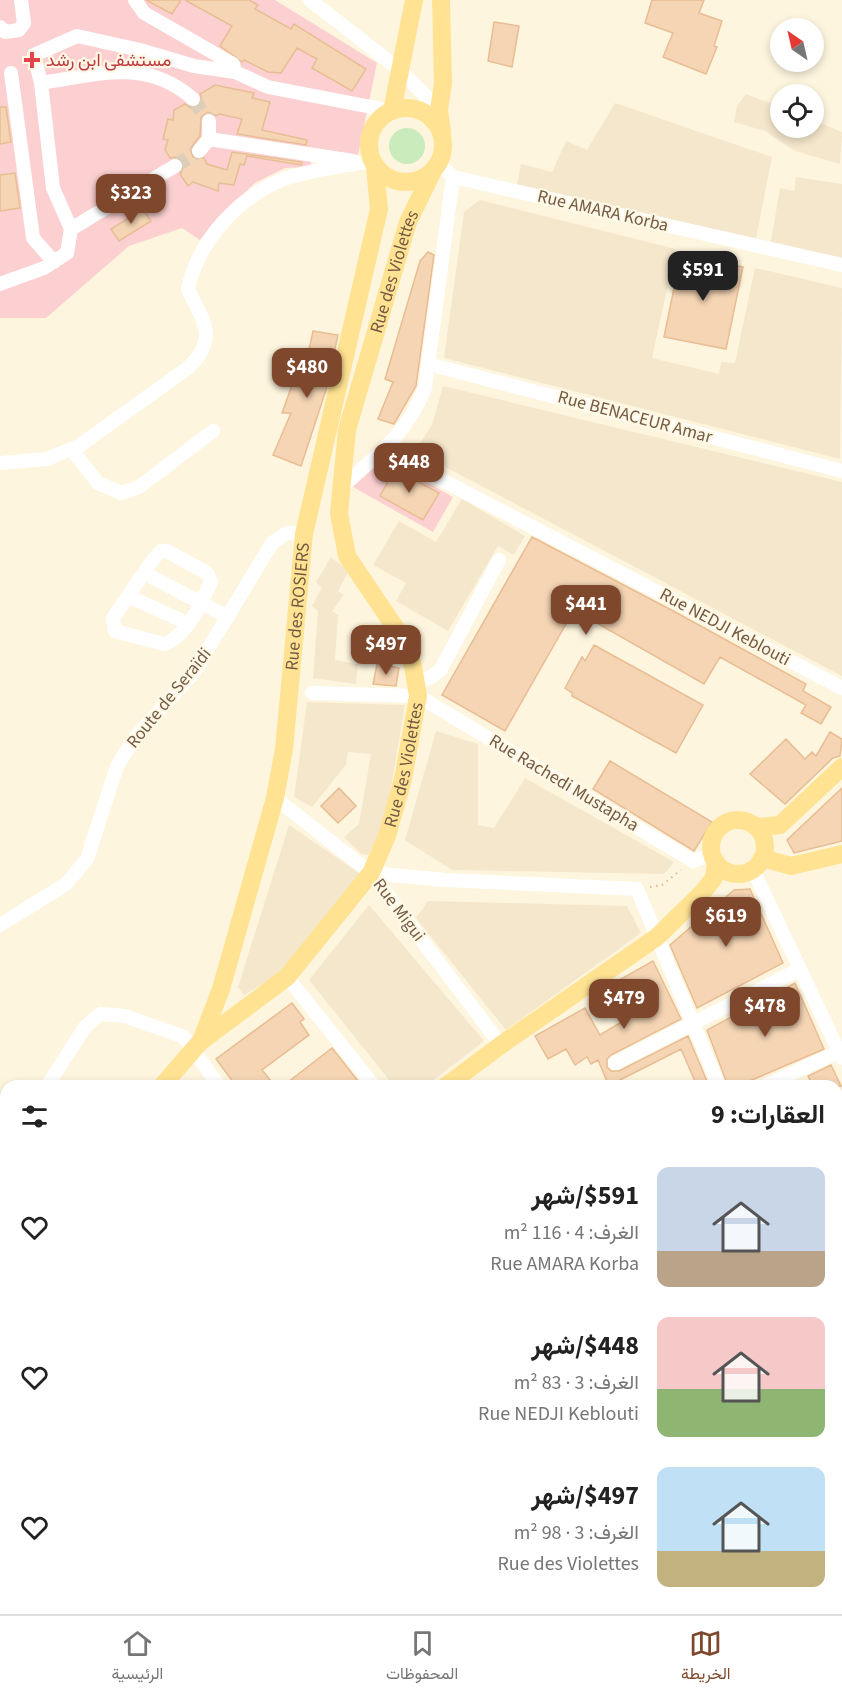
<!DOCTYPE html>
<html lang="ar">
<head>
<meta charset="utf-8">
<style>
  body { margin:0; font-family:"Source Sans 3",Vazirmatn,sans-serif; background:#f2f2f2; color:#222; direction:rtl; height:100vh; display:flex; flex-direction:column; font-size:22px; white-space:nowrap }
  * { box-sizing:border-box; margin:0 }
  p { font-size:20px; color:#767676 }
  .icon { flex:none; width:33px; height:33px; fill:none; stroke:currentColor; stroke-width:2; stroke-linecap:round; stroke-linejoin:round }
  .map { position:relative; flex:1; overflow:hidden; direction:ltr }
  .side { position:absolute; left:0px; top:1080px; width:843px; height:534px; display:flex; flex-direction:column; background:#fff; border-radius:18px 18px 0 0; box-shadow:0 3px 9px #0003; direction:rtl }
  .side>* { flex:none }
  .needle { width:39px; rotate:326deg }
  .fabs { position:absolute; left:770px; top:18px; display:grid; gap:12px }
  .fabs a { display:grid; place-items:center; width:54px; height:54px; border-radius:50%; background:#fff; box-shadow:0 3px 9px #0003; font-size:30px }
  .price { position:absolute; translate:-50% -51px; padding:0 14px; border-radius:12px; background:#7f482d; color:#fff; font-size:20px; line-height:39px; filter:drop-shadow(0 2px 3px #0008) }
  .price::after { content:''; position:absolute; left:50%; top:36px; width:18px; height:14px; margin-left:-9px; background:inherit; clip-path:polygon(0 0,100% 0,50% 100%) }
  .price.active { background:#222; color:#fff }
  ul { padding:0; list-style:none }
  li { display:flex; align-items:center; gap:18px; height:150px; padding:0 18px }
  li span { display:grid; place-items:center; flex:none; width:168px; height:120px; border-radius:12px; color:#555 }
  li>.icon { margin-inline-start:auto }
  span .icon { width:72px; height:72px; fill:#fffc; stroke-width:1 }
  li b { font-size:26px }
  h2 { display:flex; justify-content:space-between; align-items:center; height:72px; padding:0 18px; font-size:26px }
  .dock { display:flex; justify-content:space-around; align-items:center; height:84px; border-top:2px solid #e0e0e0; background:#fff; font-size:16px; color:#767676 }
  .dock a { display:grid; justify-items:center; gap:3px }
  .dock .active { color:#7f482d }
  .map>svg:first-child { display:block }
  .residential { fill:#f5e7cc }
  .education { fill:#f2dbf9 }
  .medical { fill:#fcd0d1 }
  .green { fill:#caebbc }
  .building { fill:#f5d5b4; stroke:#e8bd93; stroke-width:1.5 }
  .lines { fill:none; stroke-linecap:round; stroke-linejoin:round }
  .minor-tunnel { stroke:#dcceb8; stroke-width:14; stroke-dasharray:14 7; stroke-linecap:butt }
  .path { stroke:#d9b897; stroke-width:2; stroke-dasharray:1.5 4.5; stroke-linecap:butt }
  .minor { stroke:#fff; stroke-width:14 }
  .major { stroke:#ffe393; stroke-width:18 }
  .health-dot { fill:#e0444e; stroke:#fff8e5; stroke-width:2 }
  .labels { text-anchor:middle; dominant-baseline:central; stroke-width:4.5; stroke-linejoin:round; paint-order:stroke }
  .health-label { font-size:18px; fill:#be3a42; stroke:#fff8e5; text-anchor:start }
  .street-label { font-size:18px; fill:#745b45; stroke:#fff8e5 }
</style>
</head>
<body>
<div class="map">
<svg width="842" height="1614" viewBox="0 0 842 1614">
  <rect width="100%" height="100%" fill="#fef5de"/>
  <path class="residential" d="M746,94L780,107V128H813V120L842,132L840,164L795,151L765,131L734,122L737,106Z
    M615,103L772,157L756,239L517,185L521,164L552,172L566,141L587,150Z
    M796,177L842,184V258L770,247L780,188L794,191Z
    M480,200L676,249L652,358L719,374L721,362L735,363L755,268L842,288L840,459L444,358L464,212Z
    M443,386L842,482V676L415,451L432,425Z
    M462,499L525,536L514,555L498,546L448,631L396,601L406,583L373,565L399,521L436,542Z
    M331,557L349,571L338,591L344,595L332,611L338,615L335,660L358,664L356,684L313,678L318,611L312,606L322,588L316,582Z
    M307,702L405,705L386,817L369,855L361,854L344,837L359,824L371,754L348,752L346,765L312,807L294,797Z
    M436,731L478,744V825L494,828L525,778L674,862L664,874L452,870L405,840Z
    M289,825L362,875L278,975L244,995L238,987Z
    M428,901L627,906L641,933L506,1030L416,918Z
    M369,905L484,1041L426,1086H394L309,980Z
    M6,1318V1388L0,1379V1323Z
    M837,1362L842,1372V1503L837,1497Z
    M63,1608H171L175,1614H62Z"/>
  <path class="education" d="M565,1608H729L719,1614H568Z"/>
  <path class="medical" d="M0,0H275L377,63L358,155L314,148L310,167L285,168L255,183L226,210L200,240L182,228L129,246L46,318H0Z
    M383,458L453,497L433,532L353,487Z"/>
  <path class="green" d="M389 146a18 18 0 1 1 36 0a18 18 0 1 1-36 0Z"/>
  <path class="building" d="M146,0H181L172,14Z
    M185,0H249L258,5L255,9L291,29L294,24L366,69L352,91L312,68L317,59L297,48L281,73L268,72L244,60L242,62L220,46L232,26Z
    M652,0H704L699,13L722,21L714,46L717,47L706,74L663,57L673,33L645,23Z
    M494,22L519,26L512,67L488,61Z
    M215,85L254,93L252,98L270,102L262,130L307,140L306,145L237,134L242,119L219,114L216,116L208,112L201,117L200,136L190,149L193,157L204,158L207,164L227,170L232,152L302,162L301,165L247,156L244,165L240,164L234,185L219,183L218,191L193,182L188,186L180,174L184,166L182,161L175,157L170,158L165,150L168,140L163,139L168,119L173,120L174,110L185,104L191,108L197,107L202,101L200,94Z
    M0,107H6L11,142L0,144Z
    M15,173L20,208L0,211V175Z
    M143,209L151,221L119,241L111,229Z
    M428,252L434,255L416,386L394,424L378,419L393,382L385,379L420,261Z
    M681,254L743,267L726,349L664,337Z
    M313,331L338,335L326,390L301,466L273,455L291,413H282L297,371L304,373Z
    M395,469L439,493L423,520L380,496Z
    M532,537L677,613L806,684L803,691L831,707L821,724L801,713L806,705L720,657L704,684L574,610L505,731L442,695Z
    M594,645L703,705L676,753L572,696V693L565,688L582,657L585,661Z
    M377,664L399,668L396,686L373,684Z
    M830,732L842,739L840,756L833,758L785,804L750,774L786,739L805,759L812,752L816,756Z
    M610,761L712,822L694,851L593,789Z
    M339,788L356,806L338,823L321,806Z
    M842,788V841L794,853L787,840Z
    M750,889L783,963L697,1008L670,945L734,890Z
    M653,961L681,1019L611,1055L607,1059V1067L611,1071H619L688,1036L709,1086H697L681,1049L620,1080L622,1086H609L598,1060L591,1064L587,1057L575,1065L566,1049L548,1059L535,1036L585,1008L600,1035L625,1020L619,1011L635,1002L621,979Z
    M795,983L824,1049L738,1086H728L707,1030Z
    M292,1003L304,1019L300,1022L309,1035L262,1070L275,1086H236L216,1059Z
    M332,1048L362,1086H325L322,1081L316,1086H283Z
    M831,1065L841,1086H813L808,1076Z"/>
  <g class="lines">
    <path class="minor-tunnel" d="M193,99L209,121
      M175,166L199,151"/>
    <path class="path" d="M650,887L662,885L681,870"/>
    <path class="minor" d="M135,0L144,13L233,64L235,72
      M310,0L400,70L439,110
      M0,27L5,32L19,30L24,23L21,0
      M11,73L33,238L54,262
      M41,83C97,75 146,57 193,99
      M209,139L353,161
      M199,151L209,139V121
      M438,163L453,177L842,265
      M71,229L175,166
      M0,284L44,268L67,253L71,229L53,188L41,83L34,55L77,36L140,50L194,66L235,72L268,87L392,111
      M428,364L842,471
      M72,450L98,483L121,493L139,487L213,431
      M384,450L842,688
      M0,463L47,459L79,446L189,367C219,337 203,322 188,289C198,241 238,197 284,179C310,170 338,167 365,162
      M341,487C377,456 407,434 425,388L453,177
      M161,551H167L207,573L211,582C202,601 187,637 164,644L115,631L113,618C121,607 156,553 161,551Z
      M146,574L228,617
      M130,597L187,623
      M415,680L430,678L441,669L499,560
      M312,693L418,696L693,861L712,854
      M275,798L371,873L501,1045
      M753,870L842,1058
      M371,873L445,880L637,889L719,1086
      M0,925L66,884L87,859L117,766L134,739L194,672L272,543L287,533L304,534
      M287,977L374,1086
      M615,1063L800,969
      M47,1086L85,1027L100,1014L125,1016L184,1037L219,1086
      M765,1086L842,1050
      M0,1144L6,1138
      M837,1268L842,1265
      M837,1337L842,1347
      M164,1608L167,1614
      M183,1608L187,1614
      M338,1608L341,1614
      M443,1608L445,1614
      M557,1608L559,1614
      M737,1608L740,1614"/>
    <g class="major">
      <path d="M441,0L443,83L439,110L442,132"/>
      <circle cx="406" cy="145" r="37"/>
      <path d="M392,111L414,0"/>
      <circle cx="738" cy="847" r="27"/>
      <path d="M757,827L780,825L842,767"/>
      <path d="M762,858L791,866L842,854"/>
      <path id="s1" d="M201,1041L221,989L275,798L284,749L304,534L379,209L375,167"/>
      <path id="s2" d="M162,1086L200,1042L287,977L371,873L387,836L403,779L418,696L413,666L403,639L347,556L339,513L347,430L408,222L433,171"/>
      <path d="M446,1086L501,1045L657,937L702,893L714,878L716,862"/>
      <path d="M837,1170L842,1167"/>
      <path d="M0,1264L6,1257"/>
      <path d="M0,1422L6,1418"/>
      <path d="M0,1504L6,1502"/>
    </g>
  </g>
  <path class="health-dot" d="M29 51h6v6h6v6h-6v6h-6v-6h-6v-6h6z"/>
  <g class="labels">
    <g class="health-label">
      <text x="46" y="60">مستشفى ابن رشد</text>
    </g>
    <g class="street-label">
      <text transform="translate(603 211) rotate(13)">Rue AMARA Korba</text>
      <text stroke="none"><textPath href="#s2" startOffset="936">Rue des Violettes</textPath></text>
      <text transform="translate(635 417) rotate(15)">Rue BENACEUR Amar</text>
      <text stroke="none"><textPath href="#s1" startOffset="447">Rue des ROSIERS</textPath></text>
      <text transform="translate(725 627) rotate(28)">Rue NEDJI Keblouti</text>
      <text transform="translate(169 698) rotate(-51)">Route de Seraïdi</text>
      <text stroke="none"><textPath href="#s2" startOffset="414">Rue des Violettes</textPath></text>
      <text transform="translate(564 783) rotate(31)">Rue Rachedi Mustapha</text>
      <text transform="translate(399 910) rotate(53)">Rue Migui</text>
    </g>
  </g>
</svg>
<div class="fabs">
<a><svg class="needle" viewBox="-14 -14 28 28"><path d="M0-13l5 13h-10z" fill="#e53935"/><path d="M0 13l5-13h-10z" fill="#767676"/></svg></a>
<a><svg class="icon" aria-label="locate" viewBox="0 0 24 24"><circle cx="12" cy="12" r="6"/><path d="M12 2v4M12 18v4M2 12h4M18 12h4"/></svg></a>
</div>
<b class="price" style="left:131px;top:225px">$323</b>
<b class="price active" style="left:703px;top:302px">$591</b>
<b class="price" style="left:307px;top:399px">$480</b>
<b class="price" style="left:409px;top:494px">$448</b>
<b class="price" style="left:586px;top:636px">$441</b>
<b class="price" style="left:386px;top:676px">$497</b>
<b class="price" style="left:726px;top:948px">$619</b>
<b class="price" style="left:624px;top:1030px">$479</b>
<b class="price" style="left:765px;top:1038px">$478</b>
<section class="side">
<h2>العقارات: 9<svg class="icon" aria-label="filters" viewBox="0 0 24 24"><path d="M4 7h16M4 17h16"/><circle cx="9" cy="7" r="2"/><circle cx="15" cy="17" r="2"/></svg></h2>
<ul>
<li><span style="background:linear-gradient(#c9d6e8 70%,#b9a48a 0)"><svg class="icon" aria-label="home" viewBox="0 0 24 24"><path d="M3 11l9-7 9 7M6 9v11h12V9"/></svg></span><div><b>$591/شهر</b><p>الغرف: 4 · 116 m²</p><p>Rue AMARA Korba</p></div><svg class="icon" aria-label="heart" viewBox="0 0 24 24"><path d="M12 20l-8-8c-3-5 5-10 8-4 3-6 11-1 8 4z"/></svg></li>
<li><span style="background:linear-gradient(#f6c9c9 60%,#8fb573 0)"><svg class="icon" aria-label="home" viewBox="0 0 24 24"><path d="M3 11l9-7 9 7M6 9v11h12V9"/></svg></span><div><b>$448/شهر</b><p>الغرف: 3 · 83 m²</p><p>Rue NEDJI Keblouti</p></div><svg class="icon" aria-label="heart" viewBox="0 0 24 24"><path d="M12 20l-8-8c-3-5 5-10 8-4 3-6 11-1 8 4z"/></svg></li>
<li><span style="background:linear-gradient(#bfe0f5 70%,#c2b280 0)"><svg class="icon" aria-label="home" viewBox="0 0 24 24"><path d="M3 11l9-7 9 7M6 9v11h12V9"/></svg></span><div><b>$497/شهر</b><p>الغرف: 3 · 98 m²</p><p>Rue des Violettes</p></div><svg class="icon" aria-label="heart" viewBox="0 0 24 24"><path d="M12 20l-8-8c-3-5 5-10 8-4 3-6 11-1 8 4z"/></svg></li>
</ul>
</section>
</div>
<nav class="dock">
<a class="active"><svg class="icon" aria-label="map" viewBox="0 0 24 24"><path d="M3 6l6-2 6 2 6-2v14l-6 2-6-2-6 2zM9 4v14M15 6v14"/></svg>الخريطة</a>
<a><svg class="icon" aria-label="saved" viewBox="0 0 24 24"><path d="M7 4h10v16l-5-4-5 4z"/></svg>المحفوظات</a>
<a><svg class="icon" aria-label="home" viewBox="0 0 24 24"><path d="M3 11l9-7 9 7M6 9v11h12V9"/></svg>الرئيسية</a>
</nav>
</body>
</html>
